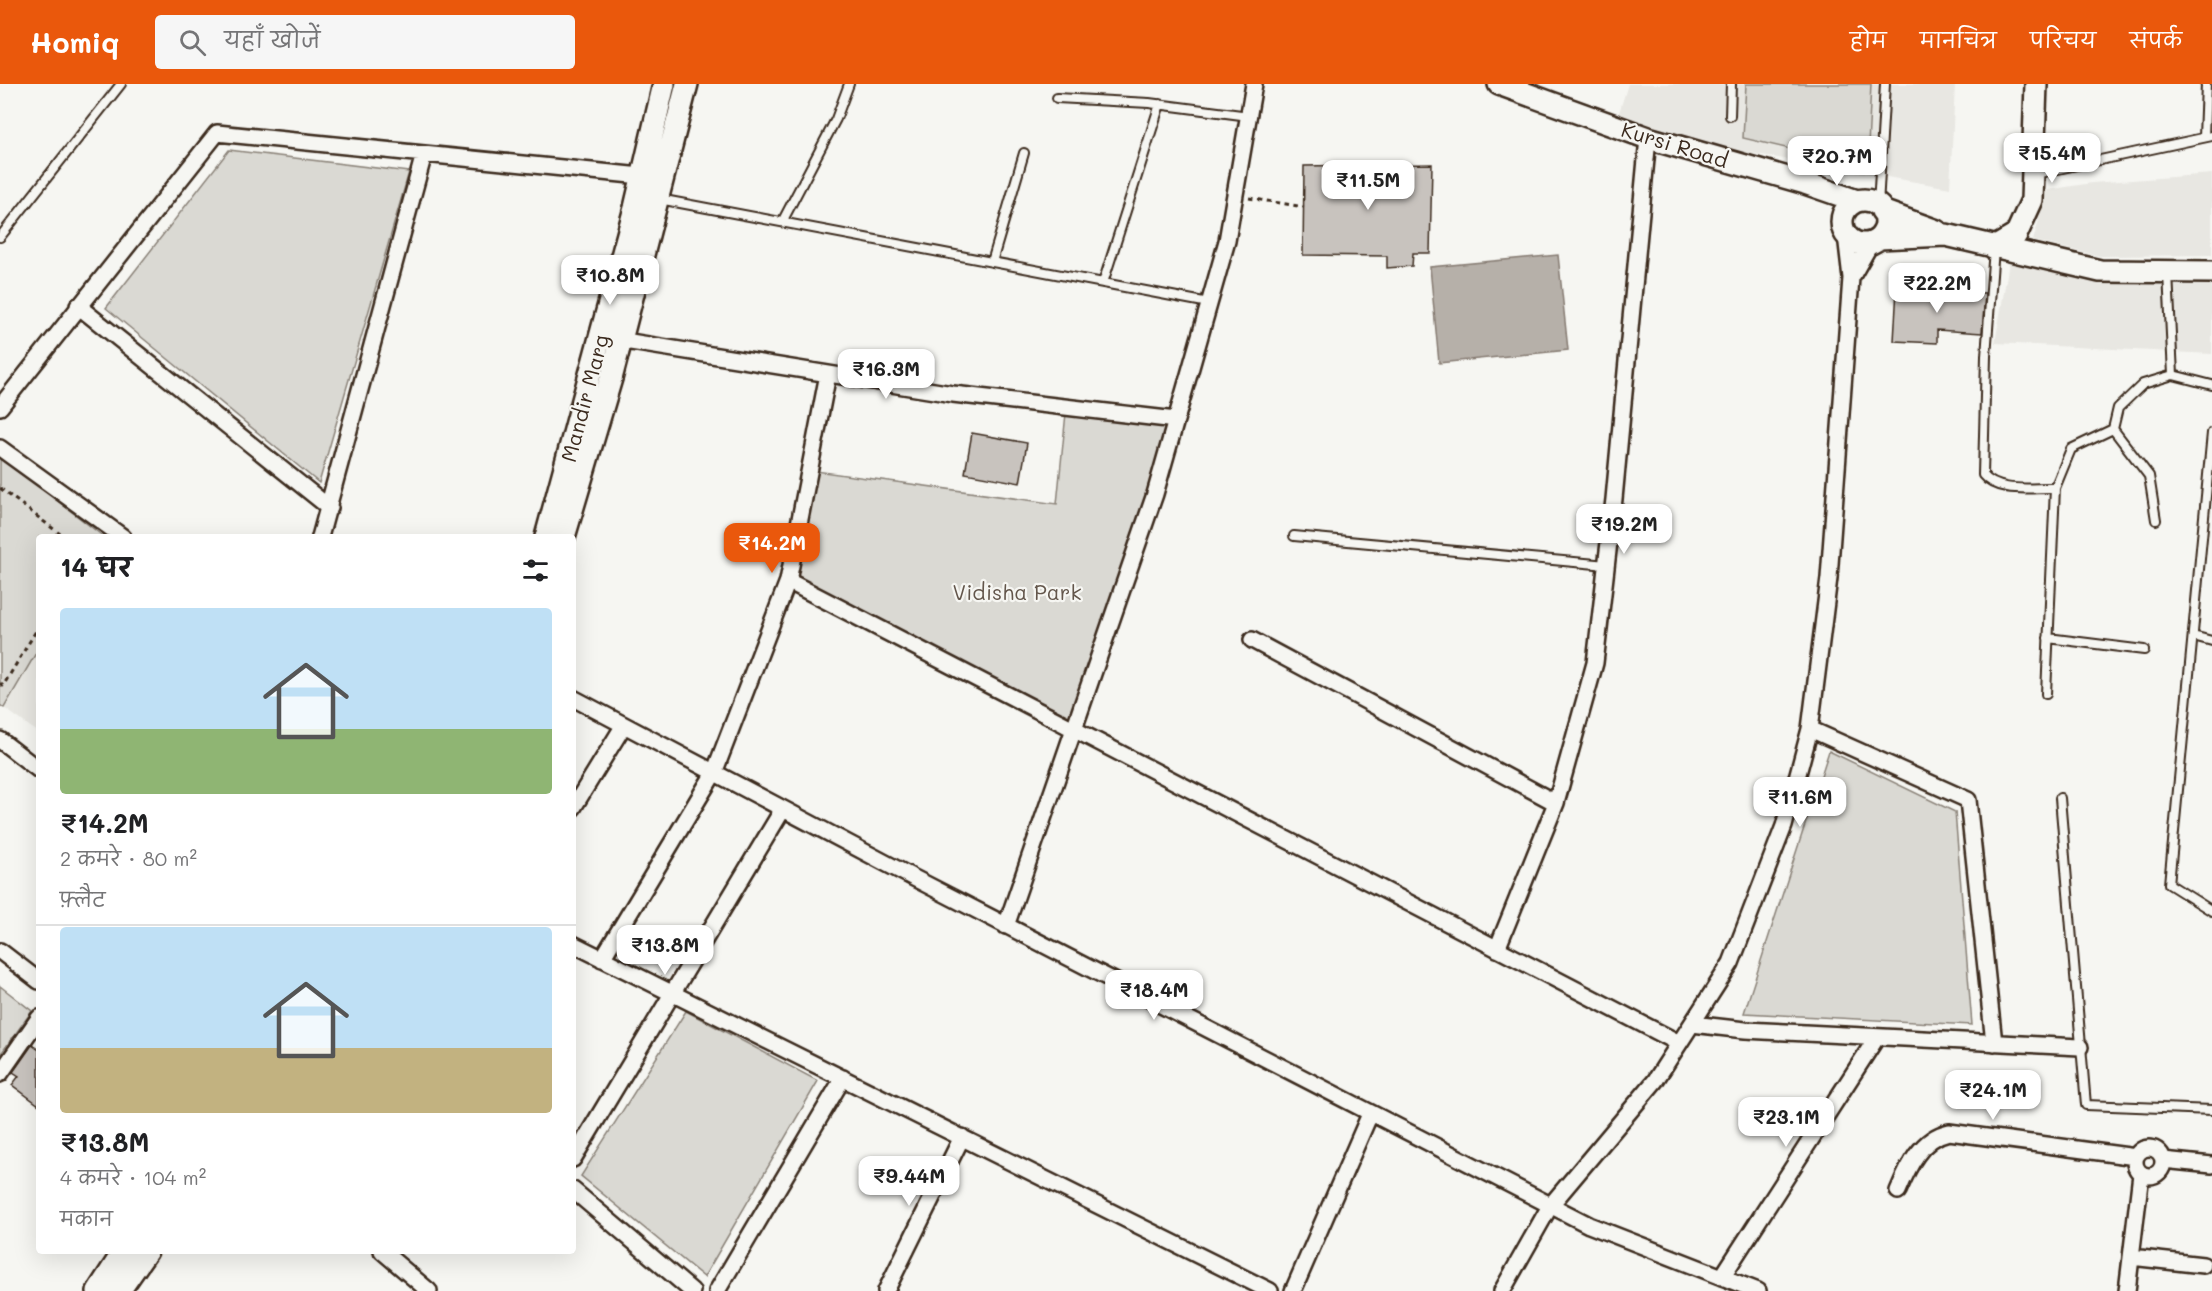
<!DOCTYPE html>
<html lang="hi">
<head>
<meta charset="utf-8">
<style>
  body { margin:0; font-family:Mali,"Playpen Sans Deva",sans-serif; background:#f6f6f6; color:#202124; height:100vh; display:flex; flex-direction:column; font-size:22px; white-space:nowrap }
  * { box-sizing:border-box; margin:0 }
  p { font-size:20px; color:#757577 }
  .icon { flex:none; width:33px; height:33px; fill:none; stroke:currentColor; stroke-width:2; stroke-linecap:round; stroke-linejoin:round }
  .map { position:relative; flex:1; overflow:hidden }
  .details { position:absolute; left:36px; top:450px; width:540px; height:720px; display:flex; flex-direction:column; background:#fff; border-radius:6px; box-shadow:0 6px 24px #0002 }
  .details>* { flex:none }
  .price { position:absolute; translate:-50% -51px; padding:0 14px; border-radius:12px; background:#fff; color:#222; font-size:20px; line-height:39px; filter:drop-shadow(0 2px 3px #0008) }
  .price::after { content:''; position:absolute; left:50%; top:36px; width:18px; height:14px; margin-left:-9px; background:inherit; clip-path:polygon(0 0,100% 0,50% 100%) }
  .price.active { background:#ea580c; color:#fff }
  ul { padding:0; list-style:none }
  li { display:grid; align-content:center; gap:12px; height:318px; padding:0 24px }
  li+li { border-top:2px solid #e0e0e0 }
  li span { display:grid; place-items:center; height:186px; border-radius:6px; color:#555 }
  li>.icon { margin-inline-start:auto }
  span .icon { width:108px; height:108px; fill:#fffc; stroke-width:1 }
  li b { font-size:26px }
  h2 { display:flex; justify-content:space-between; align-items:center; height:72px; padding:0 24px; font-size:26px }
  header { display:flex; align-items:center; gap:36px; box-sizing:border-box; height:84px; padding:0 30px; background:#ea580c; color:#fff }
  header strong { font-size:28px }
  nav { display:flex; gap:33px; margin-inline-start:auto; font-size:21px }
  .search { width:420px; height:54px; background:#f6f6f6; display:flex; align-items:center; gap:15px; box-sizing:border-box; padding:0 21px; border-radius:6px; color:#757577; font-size:22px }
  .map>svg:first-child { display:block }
  .built { fill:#e8e7e2 }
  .green { fill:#dad9d3; stroke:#8a8278; stroke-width:1.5 }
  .water { fill:#b6b0a9; stroke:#857a71; stroke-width:1.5 }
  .building { fill:#c8c3be; stroke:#3b2a1e; stroke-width:1.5 }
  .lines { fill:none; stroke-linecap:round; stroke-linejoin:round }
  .lane-casing { stroke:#3b2a1e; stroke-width:12 }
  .street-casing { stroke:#3b2a1e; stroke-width:20 }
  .secondary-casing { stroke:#3b2a1e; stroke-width:26 }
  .path { stroke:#3b2a1e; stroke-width:3; stroke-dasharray:4.5 4.5; stroke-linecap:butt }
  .lane { stroke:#f6f6f2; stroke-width:8 }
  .street { stroke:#f6f6f2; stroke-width:15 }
  .secondary { stroke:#f6f6f2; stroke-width:21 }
  .labels { text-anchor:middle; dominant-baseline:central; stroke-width:4.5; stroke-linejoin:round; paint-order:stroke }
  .street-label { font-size:21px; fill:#3b2a1e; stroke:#f6f6f2 }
  .park-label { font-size:21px; fill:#63564b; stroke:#f6f6f2 }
</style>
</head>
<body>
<header>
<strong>Homiq</strong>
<div class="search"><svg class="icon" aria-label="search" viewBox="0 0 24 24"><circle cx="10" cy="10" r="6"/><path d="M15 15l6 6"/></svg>यहाँ खोजें</div>
<nav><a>होम</a><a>मानचित्र</a><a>परिचय</a><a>संपर्क</a></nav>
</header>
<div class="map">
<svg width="2212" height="1207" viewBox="0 0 2212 1207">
  <rect width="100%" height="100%" fill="#f6f6f2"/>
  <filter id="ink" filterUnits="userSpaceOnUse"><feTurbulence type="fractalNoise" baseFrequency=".0167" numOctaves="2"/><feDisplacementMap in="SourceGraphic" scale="12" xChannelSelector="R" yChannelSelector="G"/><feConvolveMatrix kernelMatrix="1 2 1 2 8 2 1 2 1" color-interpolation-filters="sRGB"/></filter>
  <g filter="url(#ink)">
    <path class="built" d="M1628,0H1955L1950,104L1710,62L1618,32Z
      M2212,90V171L2099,172L2033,157L2047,106L2092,99Z
      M2009,179L2086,195L2212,199V270L1995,259Z
      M39,564V649L4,624Z"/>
    <path class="green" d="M1746,0H1871L1867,83L1743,54Z
      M229,66L409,88L319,399L106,224Z
      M1066,329L1168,341L1145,422L1073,640L793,494L816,387L1057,420Z
      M0,372L104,453H39V564L4,624L0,621Z
      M1829,667L1955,728L1972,941L1744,929Z
      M0,902L32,927L0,971Z
      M686,927L818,997L704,1193L581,1092Z"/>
    <path class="water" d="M1558,171L1568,266L1439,279L1430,183Z"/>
    <path class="building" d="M1432,80L1430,169H1413L1412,182L1387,184V172L1303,171L1304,82Z
      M1897,205L1985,209L1982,249L1937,246V259L1894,257Z
      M972,349L1027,359L1020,399L965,389Z
      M32,961L39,966V1021L12,1001L19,992L13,988Z"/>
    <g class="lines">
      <g class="lane-casing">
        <path id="lane" d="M1057,14L1149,19L1249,32
          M1730,32L1731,0
          M2204,53L2206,0
          M2035,90L2212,52
          M659,115L1209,219
          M1878,122L1885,0
          M782,138L836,35L849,0
          M0,153L121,0
          M1994,164L1986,272L1983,391C1998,410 2033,403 2055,404
          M992,178L1024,69
          M2168,189L2173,291
          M1103,199L1160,20
          M2212,349L2169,800L2212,827
          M2156,436L2149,392L2113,345L2118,324L2143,300L2173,291L2212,301
          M1294,452L1607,481
          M2193,552L2212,557
          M2048,554L2144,566
          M2046,610L2055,404L2071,365L2113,345
          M2060,714L2086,1021L2212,1026"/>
      </g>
      <g class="street-casing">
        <path id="street" d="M1851,194L1871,159
          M78,222L330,424
          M612,255L953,310L1176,336
          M0,323L217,49L651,93
          M0,364L123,453
          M320,453L424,70
          M788,497L1679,959
          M1252,556L1556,719
          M573,614L912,793L1589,1141L1758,1207
          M1810,645L1968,716L1994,959
          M0,656L39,686
          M573,724L624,641
          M1006,842L1155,410L1227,157L1254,0
          M573,860L1270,1207
          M1497,865L1556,719L1595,579L1614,415L1648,54
          M0,867L39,897
          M602,875L714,689L788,497L828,290
          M1692,940L1745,946L2080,963
          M0,990L39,934
          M2135 1078a14 14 0 1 1 28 0a14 14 0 1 1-28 0Z
          M573,1075L783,725
          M2163,1076L2212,1081
          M573,1106L692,1207
          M1898,1107C1908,1083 1921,1054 1949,1048L2136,1073
          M382,1167L429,1207
          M2131,1173L2203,1181
          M1722,1193L1877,953
          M717,1207L843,994
          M886,1207L962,1053
          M1293,1207L1370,1030
          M1502,1207L1550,1122L1655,997L1731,879L1784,742L1810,645L1829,494L1851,194L1846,151
          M2127,1207L2141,1090"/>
      </g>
      <g class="secondary-casing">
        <path id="secondary" d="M1499,0L1648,54L1805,99L1857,117
          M1842 138a22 22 0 1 1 44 0a22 22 0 1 1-44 0Z
          M1882,127L1937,147
          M1879,154L1946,151L2100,187L2212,188
          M1994,164L2016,151L2032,116L2036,0
          M546,453L635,124L664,0
          M564,453L612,291L687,0
          M98,1207L124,1167
          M119,1207L147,1167"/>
      </g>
      <path class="path" d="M1249,114L1304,123
        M0,404L64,453
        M0,599L3,602L39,542"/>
      <use href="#lane" class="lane"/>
      <use href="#street" class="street"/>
      <use href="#secondary" class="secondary"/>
    </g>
  </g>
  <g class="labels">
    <g class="street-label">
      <text transform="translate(1675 60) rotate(17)">Kursi Road</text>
      <text transform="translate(584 314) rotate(-75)">Mandir Marg</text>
    </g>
    <g class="park-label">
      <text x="1017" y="507">Vidisha Park</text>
    </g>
  </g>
</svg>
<b class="price" style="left:2052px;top:100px">₹15.4M</b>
<b class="price" style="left:1837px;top:103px">₹20.7M</b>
<b class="price" style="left:1368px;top:127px">₹11.5M</b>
<b class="price" style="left:610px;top:222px">₹10.8M</b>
<b class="price" style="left:1937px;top:230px">₹22.2M</b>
<b class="price" style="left:886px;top:316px">₹16.3M</b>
<b class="price" style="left:1624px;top:471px">₹19.2M</b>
<b class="price active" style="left:772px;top:490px">₹14.2M</b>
<b class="price" style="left:1800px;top:744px">₹11.6M</b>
<b class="price" style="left:665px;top:892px">₹13.8M</b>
<b class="price" style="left:1154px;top:937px">₹18.4M</b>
<b class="price" style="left:1993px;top:1037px">₹24.1M</b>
<b class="price" style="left:1786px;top:1064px">₹23.1M</b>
<b class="price" style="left:909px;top:1123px">₹9.44M</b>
<section class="details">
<h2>14 घर<svg class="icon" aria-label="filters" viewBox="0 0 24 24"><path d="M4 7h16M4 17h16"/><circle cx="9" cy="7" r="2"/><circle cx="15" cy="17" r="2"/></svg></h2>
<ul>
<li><span style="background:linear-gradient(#bfe0f5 65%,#8fb573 0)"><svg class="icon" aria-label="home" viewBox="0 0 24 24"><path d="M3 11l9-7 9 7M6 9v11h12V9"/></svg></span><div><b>₹14.2M</b><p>2 कमरे · 80 m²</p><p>फ़्लैट</p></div></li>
<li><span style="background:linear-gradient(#bfe0f5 65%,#c2b280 0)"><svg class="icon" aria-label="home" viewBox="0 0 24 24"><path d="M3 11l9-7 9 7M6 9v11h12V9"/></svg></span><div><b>₹13.8M</b><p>4 कमरे · 104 m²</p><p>मकान</p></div></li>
</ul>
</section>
</div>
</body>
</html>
